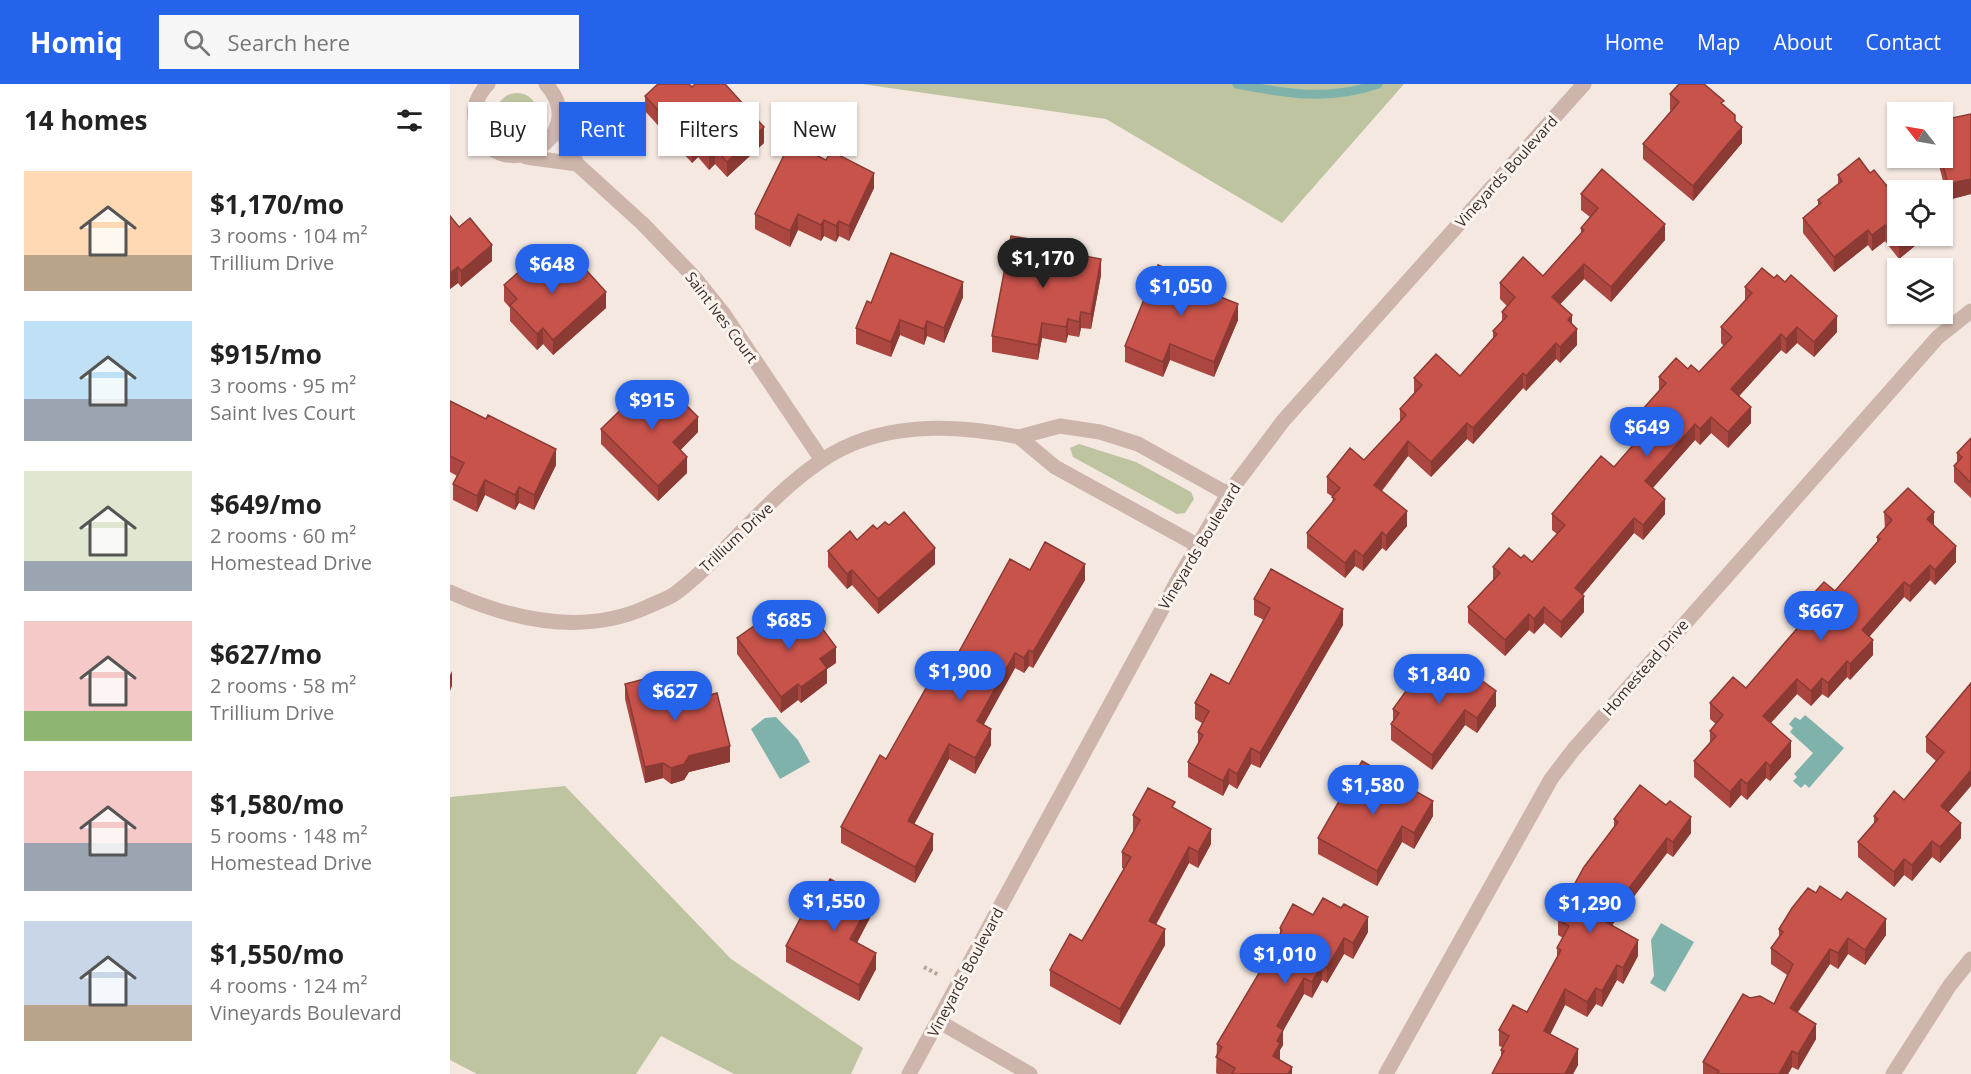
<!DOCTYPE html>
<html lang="en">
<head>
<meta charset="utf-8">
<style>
  body { margin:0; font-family:"Open Sans",sans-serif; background:#f6f6f6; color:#222; height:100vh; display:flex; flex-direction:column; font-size:22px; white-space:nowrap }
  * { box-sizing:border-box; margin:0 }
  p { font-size:20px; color:#767676 }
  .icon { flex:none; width:33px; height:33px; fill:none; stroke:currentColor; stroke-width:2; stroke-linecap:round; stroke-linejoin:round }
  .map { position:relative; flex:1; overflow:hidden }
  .panel { display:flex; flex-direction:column; background:#fff; width:450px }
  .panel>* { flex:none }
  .banner { position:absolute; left:18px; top:18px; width:570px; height:54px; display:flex; gap:12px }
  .needle { width:39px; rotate:301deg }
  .fabs { position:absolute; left:1437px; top:18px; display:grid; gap:12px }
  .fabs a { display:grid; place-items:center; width:66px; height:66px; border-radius:0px; background:#fff; box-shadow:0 2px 4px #0004; font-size:30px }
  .price { position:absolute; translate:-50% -51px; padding:0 14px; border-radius:21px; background:#2563eb; color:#fff; font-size:20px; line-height:39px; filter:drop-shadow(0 2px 3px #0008) }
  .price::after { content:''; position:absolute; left:50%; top:36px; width:18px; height:14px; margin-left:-9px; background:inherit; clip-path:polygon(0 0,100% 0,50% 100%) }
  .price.on { background:#222; color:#fff }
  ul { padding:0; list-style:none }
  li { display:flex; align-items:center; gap:18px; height:150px; padding:0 24px }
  li span { display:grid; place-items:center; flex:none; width:168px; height:120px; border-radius:0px; color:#555 }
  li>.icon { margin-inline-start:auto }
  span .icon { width:72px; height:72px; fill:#fffc; stroke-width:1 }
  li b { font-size:26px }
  h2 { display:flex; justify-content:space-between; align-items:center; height:72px; padding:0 24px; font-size:26px }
  .pill { padding:0 21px; border-radius:0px; background:#fff; box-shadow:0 2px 4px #0004; font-size:21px; line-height:54px }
  .pill.on { background:#2563eb; color:#fff }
  header { display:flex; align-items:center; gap:36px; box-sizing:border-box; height:84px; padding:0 30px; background:#2563eb; color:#fff }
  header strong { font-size:28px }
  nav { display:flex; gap:33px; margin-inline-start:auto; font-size:21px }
  .search { width:420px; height:54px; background:#f6f6f6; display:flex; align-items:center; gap:15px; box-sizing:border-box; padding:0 21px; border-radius:0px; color:#767676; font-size:22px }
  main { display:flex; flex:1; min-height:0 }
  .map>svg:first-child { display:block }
  .green { fill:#bec4a0 }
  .water { fill:#7fb2ab }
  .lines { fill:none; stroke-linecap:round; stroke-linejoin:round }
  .stream { stroke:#7fb2ab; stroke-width:9 }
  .path { stroke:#b99f96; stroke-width:4; stroke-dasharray:3 3; stroke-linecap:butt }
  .street { stroke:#cdb5ac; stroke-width:15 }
  .wall { fill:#ab4740 }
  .shaded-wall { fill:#8b3a34 }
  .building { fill:#c7534b; stroke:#8b3a34; stroke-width:1.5 }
  .labels { text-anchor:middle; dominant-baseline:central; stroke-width:6; stroke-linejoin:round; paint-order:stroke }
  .street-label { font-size:15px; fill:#3b2d2b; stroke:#fbf3ee }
</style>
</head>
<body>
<header>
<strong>Homiq</strong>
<div class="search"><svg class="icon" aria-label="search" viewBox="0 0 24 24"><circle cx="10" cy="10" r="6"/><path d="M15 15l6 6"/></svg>Search here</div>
<nav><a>Home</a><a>Map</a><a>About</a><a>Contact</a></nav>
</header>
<main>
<section class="panel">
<h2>14 homes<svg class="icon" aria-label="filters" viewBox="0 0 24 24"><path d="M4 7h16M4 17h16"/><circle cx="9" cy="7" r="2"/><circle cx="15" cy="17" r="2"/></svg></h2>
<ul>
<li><span style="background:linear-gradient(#ffd9b3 70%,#b9a48a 0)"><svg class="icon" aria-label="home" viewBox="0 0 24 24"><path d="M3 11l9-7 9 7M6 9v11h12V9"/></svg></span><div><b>$1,170/mo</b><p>3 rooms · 104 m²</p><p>Trillium Drive</p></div></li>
<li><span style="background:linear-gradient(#bfe0f5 65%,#9aa5b1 0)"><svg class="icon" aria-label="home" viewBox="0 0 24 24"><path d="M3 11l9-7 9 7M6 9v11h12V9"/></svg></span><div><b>$915/mo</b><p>3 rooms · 95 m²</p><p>Saint Ives Court</p></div></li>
<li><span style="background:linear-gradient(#dfe7d0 75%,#9aa5b1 0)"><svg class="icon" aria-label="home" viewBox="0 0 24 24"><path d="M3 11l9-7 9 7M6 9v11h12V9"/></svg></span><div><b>$649/mo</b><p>2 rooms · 60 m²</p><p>Homestead Drive</p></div></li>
<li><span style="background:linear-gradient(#f6c9c9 75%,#8fb573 0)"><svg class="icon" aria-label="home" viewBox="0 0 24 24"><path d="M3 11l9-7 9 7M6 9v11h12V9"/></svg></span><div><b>$627/mo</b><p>2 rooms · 58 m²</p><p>Trillium Drive</p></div></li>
<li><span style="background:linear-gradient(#f6c9c9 60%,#9aa5b1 0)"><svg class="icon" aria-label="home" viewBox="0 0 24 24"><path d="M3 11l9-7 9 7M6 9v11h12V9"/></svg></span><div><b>$1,580/mo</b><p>5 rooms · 148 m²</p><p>Homestead Drive</p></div></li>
<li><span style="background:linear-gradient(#c9d6e8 70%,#b9a48a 0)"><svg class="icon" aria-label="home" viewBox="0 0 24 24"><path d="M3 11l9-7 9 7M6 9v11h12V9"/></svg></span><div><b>$1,550/mo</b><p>4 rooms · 124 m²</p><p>Vineyards Boulevard</p></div></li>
</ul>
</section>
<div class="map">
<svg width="1521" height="990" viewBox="0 0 1521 990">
  <rect width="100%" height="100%" fill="#f4e8e1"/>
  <path class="green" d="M412,0H954L832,139L656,35Z
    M46 30a21 21 0 1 1 42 0a21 21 0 1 1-42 0Z
    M629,360L686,378L741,408L744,415L735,429L727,430L623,373L620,364Z
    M115,702L281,875L413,964L401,990H284L211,952L186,990H27L0,976V713Z"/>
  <path class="water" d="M1355,631L1394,664L1359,704L1355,700L1351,704L1343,697L1347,693L1344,690L1363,669L1340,648L1343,644L1339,640L1345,633L1350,636Z
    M326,633L348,656L360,678L330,695L301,645L315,634Z
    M1211,839L1244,858L1215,908L1200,899L1204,892L1201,856Z"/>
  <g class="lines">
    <path class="stream" d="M787,0C837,10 879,17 928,0"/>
    <path class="path" d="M474,883L489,891"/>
    <path class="street" d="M38,0C28,10 22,24 26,38C42,108 145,55 96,0
      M109,33L116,57L127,80L193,140L244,193L273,229L372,376
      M76,73L127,80
      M747,461L605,383L569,353L610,342L650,348L688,360L778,410
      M0,508C62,536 133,552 197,523C207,518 218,515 226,509C278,469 317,413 371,377C429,337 502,340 569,353
      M488,937L580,990
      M459,990L729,494L778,410L833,337L1134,0
      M936,990L1101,695L1124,665L1488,253L1521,227
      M1443,990L1500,901L1521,875"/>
  </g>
  <path class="wall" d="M242,3L314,59L277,93L265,80L259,86L248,73L242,79L195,27V12Z
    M1220,10L1274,21L1292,59L1243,117L1193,75V60L1221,27L1220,26Z
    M1521,30V110L1498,116L1487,74H1492L1497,35Z
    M1420,89L1477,152L1449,175L1435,157L1422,167L1418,161L1384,188L1353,149V134L1368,121V116L1388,100V91Z
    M424,104L399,157L389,152L386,158L374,152L371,157L348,146L340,163L305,145V130Z
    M1131,110L1215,156L1161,218L1134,195L1110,220L1122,241L1127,261L1110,279L1106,275L1076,307L1073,304L1023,360L1017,355L981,393L958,372L932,407L957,442L936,467L932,464L913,487L905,482L895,494L857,464V449L882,419L883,413L877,409V393L914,376L950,337V325L964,309V294L1010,292L1043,254V247L1052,238V228L1057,222L1050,215V199L1093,192L1131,149V144L1140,133L1131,126Z
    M9,143L42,177L11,203L8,199L0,205Z
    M609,167L651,191L641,245L631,244L629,253L618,251L616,259L592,254L588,276L542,268V252Z
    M112,191L156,224L103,271L93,260L87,266L60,237V224L54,217V201Z
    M1295,203L1387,248L1364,273L1347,259L1336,270L1331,266L1289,312L1301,339L1278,364L1261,349L1250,361L1245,356L1202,404L1215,430L1193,456L1184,449L1132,511L1134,528L1111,554L1094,539L1084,550L1079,546L1055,572L1018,539V523L1043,497V483L1071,474L1082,478L1107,450L1102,446V430L1164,383L1190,354L1185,349V334L1209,307V293L1238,285L1249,288L1274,262L1271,259V243L1295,217Z
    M513,213L494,259L477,252L474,261L450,251L441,273L406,260V244L421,219Z
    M771,213L788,236L764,293L720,276L713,293L675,278V262Z
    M198,310L248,348L230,366L237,389L208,417L151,360V345Z
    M0,317L106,381L84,426L69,419L65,426L35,411L27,428L3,416V400L7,392L0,388Z
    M1521,354V414L1504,398V382L1507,379V369Z
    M1434,428L1484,441L1506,478L1485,501L1480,496L1460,518L1454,513L1419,553L1423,571L1400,596L1397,593L1378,614L1372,610L1361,622L1347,610L1321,639L1341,673L1320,697L1316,694L1297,716L1291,711L1280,724L1244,693V677L1260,659V647L1266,640L1260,635V619L1296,604L1355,535V519L1385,507L1427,458V453L1435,445Z
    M439,441L485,480L428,530L402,501L397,505L378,483V467L407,456L427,445Z
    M580,486L635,496L583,584L579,582L574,589L565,584L533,641L541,661L525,690L499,675L464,740L483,766L465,799L391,759V743L436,675L494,595Z
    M804,515L893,541L810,684L801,680L787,705L779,700L773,712L738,693V678L748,660V648L752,639L745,635V619L779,600L814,536L804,531Z
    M321,551L386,579L377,585V599L351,619L348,616L331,629L287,570V554Z
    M988,586L1046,622L1027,649L1015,641L982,686L941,656V640L943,637V625Z
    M1521,599L1499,728L1511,754L1490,779L1482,773L1462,797L1454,791L1444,803L1408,773V758L1424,740V732L1454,716L1486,677L1476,668V653Z
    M175,600L218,607L242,608L256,612L280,678L239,688L234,696L221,700L213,694L195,699L175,615Z
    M725,725L761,760L748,784L739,779L706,841L715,861L670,941L600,902V886L632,857L674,785L672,784V768L684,748L683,747V731Z
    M983,732L964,765L952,758L927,802L868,770V754Z
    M1164,735L1241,749L1223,773L1217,769L1162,841L1188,872L1173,900L1167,896L1152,923L1146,920L1137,933L1115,921L1100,950L1128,981L1123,990H1042L1051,973V966L1052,963L1049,962V946L1077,928L1107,873V864L1113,854L1108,851V836L1113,827V821L1164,744Z
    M369,816L421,832L407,859L426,885L409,917L336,878V862Z
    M863,831L918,848L903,875L894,870L877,899L872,896L862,914L854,910L833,947V961L830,966V976L842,990H768L766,989L767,960L818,874L830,851V844Z
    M1329,845L1436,851L1415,881L1398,870L1388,885L1380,880L1347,929L1366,955L1348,986L1342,983L1338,990H1253V978L1300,914L1324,920L1337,891L1321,880V864L1329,852Z"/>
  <path class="shaded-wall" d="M314,43V59L277,93V78Z
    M1292,43V59L1243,117V102Z
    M248,58V73L242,79V63Z
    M265,65V80L259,86V70Z
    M424,89V104L399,157V142Z
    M1521,95V110L1498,116V100Z
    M348,130V146L340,163V147Z
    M374,136V152L371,157V141Z
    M389,137V152L386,158V142Z
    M1215,140V156L1161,218V203Z
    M1435,141V157L1422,167V151Z
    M1418,146V161L1384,188V173Z
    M1458,152H1477L1449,175V159Z
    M42,161V177L11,203V187Z
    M651,175V191L641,245V230Z
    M1134,180V195L1102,229V213Z
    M8,183V199L0,205V189Z
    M513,198V213L494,259V244Z
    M156,208V224L103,271V256Z
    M788,220V236L764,293V278Z
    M631,228V244L629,253V238Z
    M1122,231V247L1118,236Z
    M1387,232V248L1364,273V258Z
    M618,235V251L616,259V243Z
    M450,236V251L441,273V258Z
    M477,237V252L474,261V245Z
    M592,239V254L588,276V261Z
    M1347,243V259L1336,270V255Z
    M93,244V260L87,266V250Z
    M1127,245V261L1110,279V263Z
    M1331,250V266L1281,321V305Z
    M1106,259V275L1076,307V292Z
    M720,260V276L713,293V278Z
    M1073,289V304L1023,360V344Z
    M1301,323V339L1278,364V348Z
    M248,333V348L223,374V358Z
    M1261,333V349L1250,361V345Z
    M1017,339V355L981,393V378Z
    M1245,340V356L1195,413V397Z
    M958,357V372L924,416V401Z
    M106,365V381L84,426V411Z
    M237,373V389L208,417V402Z
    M35,396V411L27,428V412Z
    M69,403V419L65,426V411Z
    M1215,415V430L1193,456V441Z
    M957,427V442L936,467V452Z
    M1484,428V443L1477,435Z
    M1184,434V449L1125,520V504Z
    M932,448V464L913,487V472Z
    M1506,462V478L1485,501V486Z
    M485,464V480L428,530V515Z
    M905,466V482L895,494V479Z
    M635,480V496L583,584V568Z
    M1480,481V496L1460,518V502Z
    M402,486V501L397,505V490Z
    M1454,498V513L1412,561V546Z
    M1134,512V528L1111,554V538Z
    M1094,523V539L1084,550V535Z
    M893,525V541L810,684V669Z
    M1079,530V546L1055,572V556Z
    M1423,556V571L1400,596V580Z
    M386,563V579L377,585V599L351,619V603L370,575Z
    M579,566V582L574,589V574Z
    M565,569V584L527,653V637Z
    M1397,577V593L1378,614V599Z
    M2,587V602L0,607V591Z
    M1372,594V610L1361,622V607Z
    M1347,595V610L1313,647V632Z
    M348,600V616L331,629V613Z
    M1046,607V622L1027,649V634Z
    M1015,626V641L982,686V671Z
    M541,645V661L525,690V674Z
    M1341,657V673L1320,697V682Z
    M499,660V675L458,752V737Z
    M280,662V678L239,688L234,696L221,700V684L239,672Z
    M801,664V680L787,705V690Z
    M1316,678V694L1297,716V700Z
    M213,679V694L195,699V683Z
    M779,685V700L773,712V697Z
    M1521,686V702L1491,737V722Z
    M1291,695V711L1280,724V708Z
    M983,717V732L964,765V749Z
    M1241,733V749L1223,773V758Z
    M1511,739V754L1490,779V763Z
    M952,742V758L927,802V787Z
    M761,745V760L748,784V768Z
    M483,750V766L465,799V783Z
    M1217,754V769L1154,852V837Z
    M1482,757V773L1462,797V781Z
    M739,763V779L699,852V837Z
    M1454,775V791L1444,803V788Z
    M421,817V832L400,871V855Z
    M918,833V848L903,875V859Z
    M1436,835V851L1415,881V866Z
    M715,845V861L670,941V925Z
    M894,854V870L877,899V884Z
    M1398,854V870L1388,885V869Z
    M1188,856V872L1173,900V884Z
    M1380,865V880L1340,940V924Z
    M426,869V885L409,917V901Z
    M872,881V896L862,914V898Z
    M1167,881V896L1152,923V907Z
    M854,894V910L833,947V961L830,966V975L823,987V972L827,942Z
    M1146,904V920L1137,933V918Z
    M1115,905V921L1094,963V947Z
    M1366,940V955L1348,986V970Z
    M1128,965V981L1123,990H1115Z
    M1342,967V983L1338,990H1329Z
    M842,983V990H838Z"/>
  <path class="building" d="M208,0H239L242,3L245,0H275L314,43L277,78L265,65L259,70L248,58L242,63L195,12Z
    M1229,0H1254L1274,17L1271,19L1285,31V37L1292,43L1243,102L1193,60L1229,18L1220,10Z
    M1521,30V95L1498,100L1491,74H1492V42L1498,41L1497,35Z
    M340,59L376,76L381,67L424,89L399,142L389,137L386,142L374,136L371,141L348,130L340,147L305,130Z
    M1409,74L1420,89L1424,86L1440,106L1448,100L1454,106H1448V152H1458L1449,159L1435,141L1422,151L1418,146L1384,173L1353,134L1371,119L1368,116L1392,97L1388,91Z
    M1152,85L1215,140L1161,203L1134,180L1102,213L1122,231L1118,236L1127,245L1110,263L1106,259L1076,292L1073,289L1023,344L1017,339L981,378L958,357L924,401L957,427L936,452L932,448L913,472L905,466L895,479L857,449L885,415L882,413L890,404L877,393L900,364L914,376L956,331L950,325L972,301L964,294L986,270L1010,292L1047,250L1043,247L1057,232L1052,228L1065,213L1050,199L1073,173L1093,192L1134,146L1131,144L1148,124L1131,110Z
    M0,132L9,143L20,134L42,161L11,187L8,183L0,189Z
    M561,152L609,160L608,167L651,175L641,230L631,228L629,238L618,235L616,243L592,239L588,261L542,252Z
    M91,168L112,191L128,177L156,208L103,256L93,244L87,250L60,221L67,215L54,201Z
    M441,169L513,198L494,244L477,237L474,245L450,236L441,258L406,244L417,217L421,219Z
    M708,181L771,206L768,212L788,220L764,278L720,260L713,278L675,262Z
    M1312,184L1324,194L1327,191L1335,198L1341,191L1387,232L1364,258L1347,243L1336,255L1331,250L1281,305L1301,323L1278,348L1261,333L1250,345L1245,340L1195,397L1215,415L1193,441L1184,434L1125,504L1134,512L1111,538L1094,523L1084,535L1079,530L1055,556L1018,523L1050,489L1043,483L1059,464L1071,474L1074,471L1082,478L1115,441L1102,430L1151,372L1164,383L1197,345L1185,334L1216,299L1209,293L1226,274L1238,285L1241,281L1249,288L1282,253L1271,243L1302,209L1295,203Z
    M212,297L248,333L223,358L237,373L208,402L151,345L193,304L198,310Z
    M0,317L36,335L38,331L106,365L84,411L69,403L65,411L35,396L27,412L3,400L14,379L0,372Z
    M1521,354V399L1504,382L1512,373L1507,369Z
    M1458,404L1484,428L1477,435L1506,462L1485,486L1480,481L1460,502L1454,498L1412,546L1423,556L1400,580L1397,577L1378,599L1372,594L1361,607L1347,595L1313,632L1341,657L1320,682L1316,678L1297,700L1291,695L1280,708L1244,677L1266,652L1260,647L1273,631L1260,619L1283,593L1296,604L1363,526L1355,519L1374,498L1385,507L1430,455L1427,453L1442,436L1434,428Z
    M454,428L485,464L428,515L402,486L397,490L378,467L400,447L407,456L423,441L427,445L435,438L439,441Z
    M595,458L635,480L583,568L579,566L574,574L565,569L527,637L541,645L525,674L499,660L458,737L483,750L465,783L391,743L430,671L436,675L484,590L494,595L560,475L580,486Z
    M821,485L893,525L810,669L801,664L787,690L779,685L773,697L738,678L753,651L748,648L759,627L745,619L761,590L779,600L820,524L804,515Z
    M357,524L386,563L370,575L377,584L351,603L348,600L331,613L287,554L311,537L321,551Z
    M977,578L988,586L992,581L1010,594L1016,585L1046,607L1027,634L1015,626L982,671L941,640L949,629L943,625Z
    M214,590L218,607L241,602L242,608L254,605L256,612L267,609L280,662L239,672L234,680L221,684L213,679L195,683L175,600Z
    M1521,599V686L1491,722L1511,739L1490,763L1482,757L1462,781L1454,775L1444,788L1408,758L1428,735L1424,732L1444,707L1454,716L1494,668L1476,653Z
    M912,677L983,717L964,749L952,742L927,787L868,754Z
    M1190,701L1216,721L1220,717L1241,733L1223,758L1217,754L1154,837L1188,856L1173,884L1167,881L1152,907L1146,904L1137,918L1115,905L1094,947L1128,965L1115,990H1042L1054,967L1051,966L1059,952L1049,946L1063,921L1077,928L1111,866L1107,864L1119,842L1108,836L1116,822L1113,821L1134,783L1168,738L1164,735Z
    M698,704L725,718L722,723L761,745L748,768L739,763L699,837L715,845L670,925L600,886L620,850L632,857L681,773L672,768L690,736L683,731Z
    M380,795L421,817L400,855L426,869L409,901L336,862L362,812L369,816Z
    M1370,802L1391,816L1397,808L1436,835L1415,866L1398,854L1388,869L1380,865L1340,924L1366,940L1348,970L1342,967L1329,990H1267L1269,987L1253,978L1293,910L1300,914L1310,912L1324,920L1343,880L1321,864L1333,848L1329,845L1342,824L1358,804L1366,809Z
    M873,814L891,824L894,820L918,833L903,859L894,854L877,884L872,881L862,898L854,894L827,942L833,946L827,957L830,959L823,972L842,983L838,990H782L785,984L766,973L772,963L767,960L818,874L832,846L830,844L843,820L863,831Z"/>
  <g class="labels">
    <g class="street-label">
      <text transform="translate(1056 87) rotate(-48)">Vineyards Boulevard</text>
      <text transform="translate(272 233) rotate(53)">Saint Ives Court</text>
      <text transform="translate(286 453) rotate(-43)">Trillium Drive</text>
      <text transform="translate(749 462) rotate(-59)">Vineyards Boulevard</text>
      <text transform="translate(1195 583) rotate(-49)">Homestead Drive</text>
      <text transform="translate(515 888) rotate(-62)">Vineyards Boulevard</text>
    </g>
  </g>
</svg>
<div class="fabs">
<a><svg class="needle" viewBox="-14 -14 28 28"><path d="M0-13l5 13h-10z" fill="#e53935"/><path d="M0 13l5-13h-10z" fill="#767676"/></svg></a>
<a><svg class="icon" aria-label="locate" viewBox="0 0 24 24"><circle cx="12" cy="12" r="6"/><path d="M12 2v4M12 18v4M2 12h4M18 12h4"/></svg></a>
<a><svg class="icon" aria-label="layers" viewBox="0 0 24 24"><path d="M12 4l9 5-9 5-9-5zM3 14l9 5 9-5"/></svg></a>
</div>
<b class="price on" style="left:593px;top:205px">$1,170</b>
<b class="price" style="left:102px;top:211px">$648</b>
<b class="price" style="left:731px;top:233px">$1,050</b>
<b class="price" style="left:202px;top:347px">$915</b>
<b class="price" style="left:1197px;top:374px">$649</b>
<b class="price" style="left:1371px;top:558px">$667</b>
<b class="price" style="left:339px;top:567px">$685</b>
<b class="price" style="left:510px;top:618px">$1,900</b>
<b class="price" style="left:989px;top:621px">$1,840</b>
<b class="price" style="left:225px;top:638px">$627</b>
<b class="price" style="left:923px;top:732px">$1,580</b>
<b class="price" style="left:384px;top:848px">$1,550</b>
<b class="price" style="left:1140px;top:850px">$1,290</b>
<b class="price" style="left:835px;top:901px">$1,010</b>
<div class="banner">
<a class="pill">Buy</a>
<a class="pill on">Rent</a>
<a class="pill">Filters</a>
<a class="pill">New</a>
</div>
</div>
</main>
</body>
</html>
